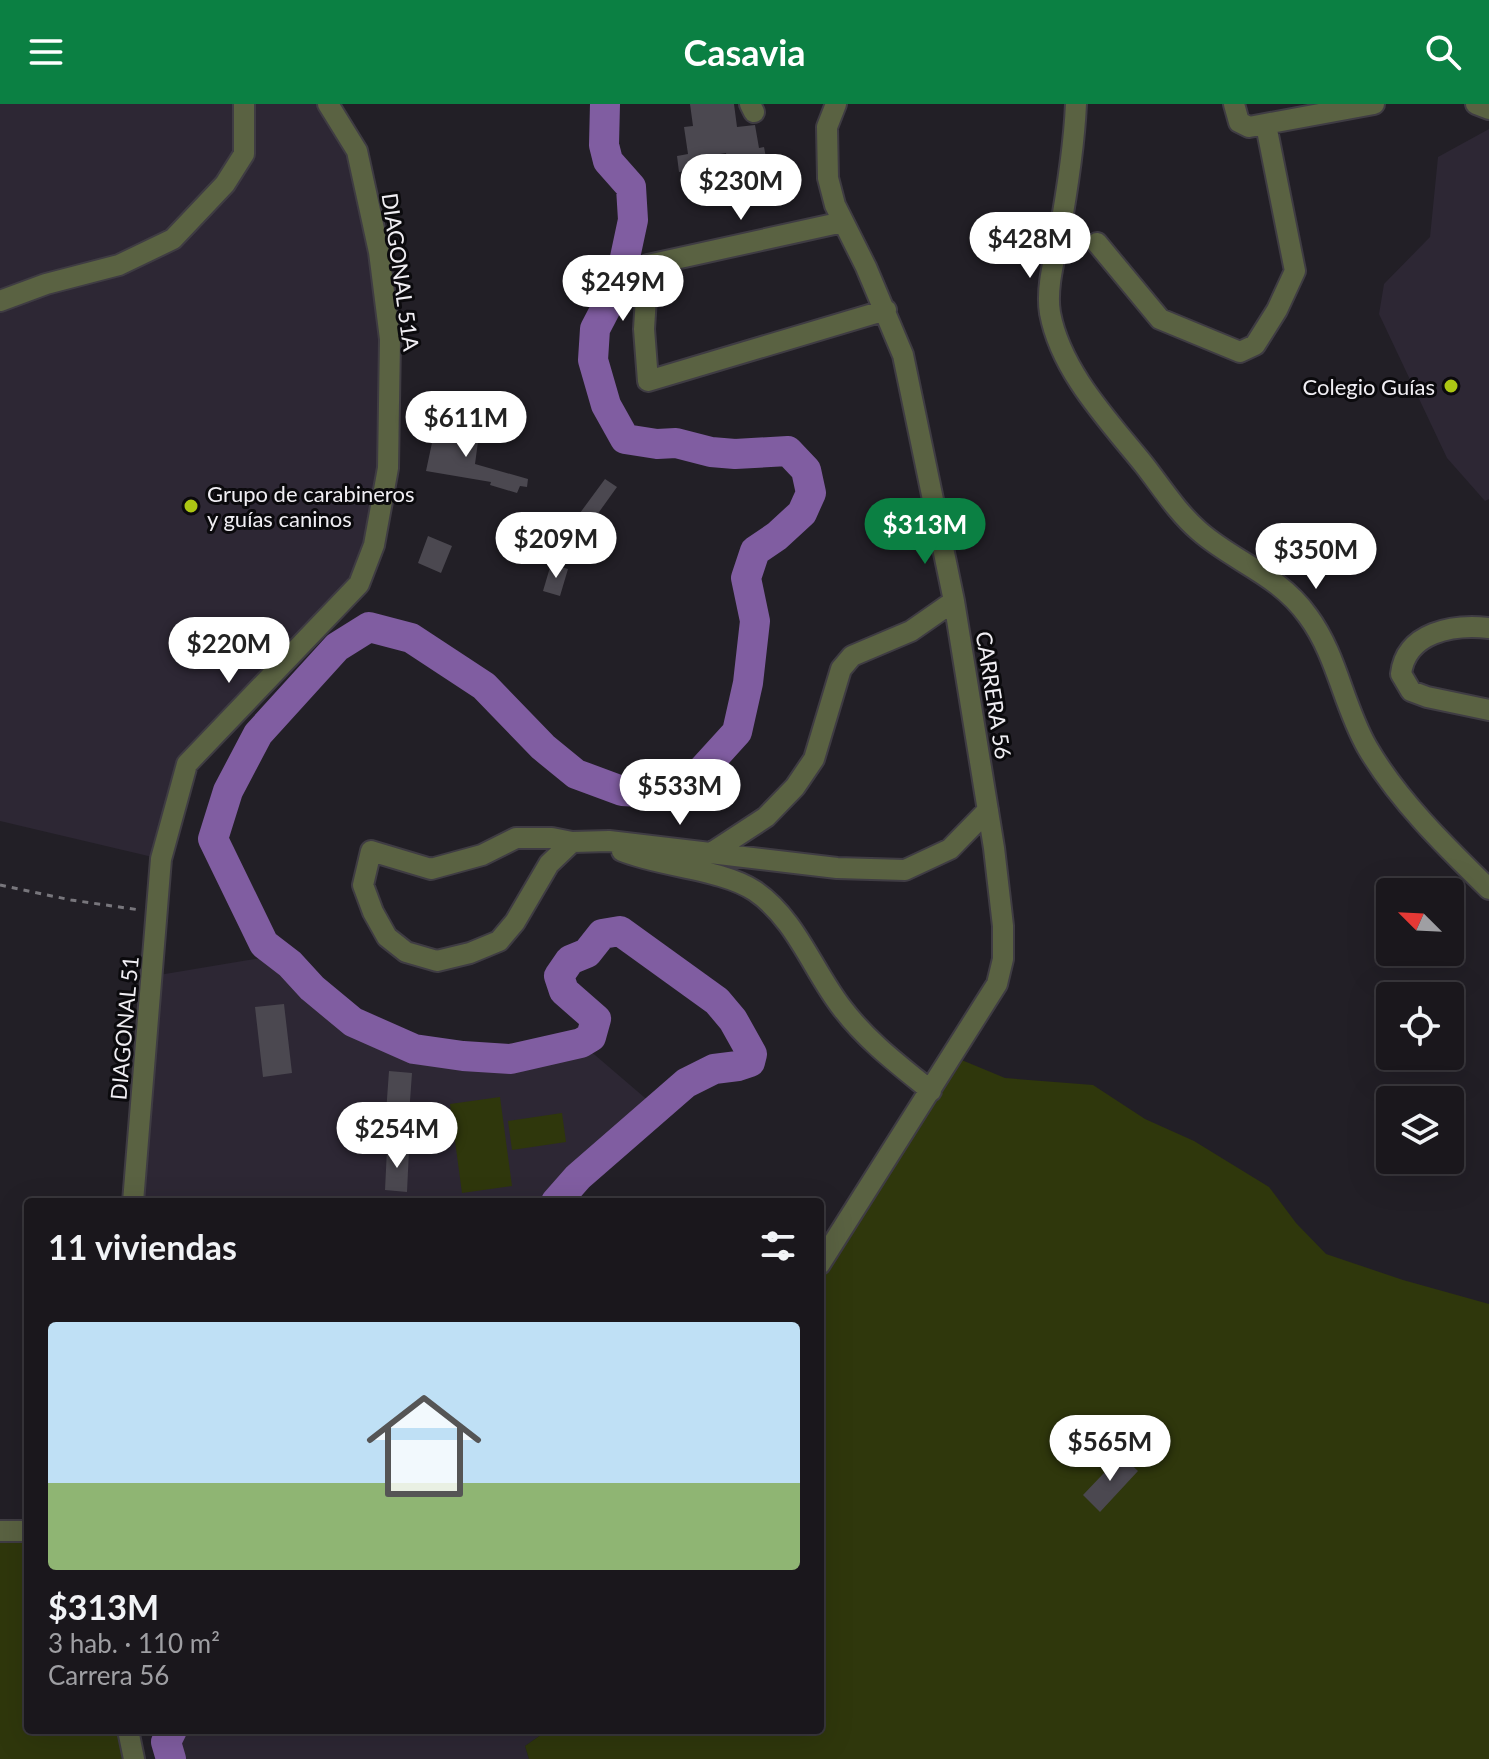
<!DOCTYPE html>
<html lang="es">
<head>
<meta charset="utf-8">
<style>
  body { margin:0; font-family:Lato,sans-serif; background:#272429; color:#f1f3f6; height:100vh; display:flex; flex-direction:column; font-size:30px; white-space:nowrap }
  * { box-sizing:border-box; margin:0 }
  p { font-size:26px; color:#9f9fa3 }
  .icon { flex:none; width:44px; height:44px; fill:none; stroke:currentColor; stroke-width:2; stroke-linecap:round; stroke-linejoin:round }
  .map { position:relative; flex:1; overflow:hidden }
  .side { position:absolute; left:24px; top:1094px; width:800px; height:536px; display:flex; flex-direction:column; background:#1a171c; border-radius:8px; box-shadow:0 8px 32px #0002,0 0 0 2px #38363b }
  .side>* { flex:none }
  .needle { width:52px; rotate:294deg }
  .buttons { position:absolute; left:1376px; top:774px; display:grid; gap:16px }
  .buttons a { display:grid; place-items:center; width:88px; height:88px; border-radius:8px; background:#1a171c; box-shadow:0 8px 32px #0002,0 0 0 2px #38363b; font-size:40px }
  .price { position:absolute; translate:-50% -68px; padding:0 18px; border-radius:28px; background:#fff; color:#222; font-size:26px; line-height:52px; filter:drop-shadow(0 2px 4px #0008) }
  .price::after { content:''; position:absolute; left:50%; top:48px; width:24px; height:18px; margin-left:-12px; background:inherit; clip-path:polygon(0 0,100% 0,50% 100%) }
  .price.selected { background:#0b8043; color:#fff }
  ul { padding:0; list-style:none }
  li { display:grid; align-content:center; gap:16px; height:424px; padding:0 24px }
  li+li { border-top:2px solid #38363b }
  li span { display:grid; place-items:center; height:248px; border-radius:8px; color:#555 }
  li>.icon { margin-inline-start:auto }
  span .icon { width:144px; height:144px; fill:#fffc; stroke-width:1 }
  li b { font-size:34px }
  h2 { display:flex; justify-content:space-between; align-items:center; height:96px; padding:0 24px; font-size:34px }
  header { display:flex; justify-content:space-between; align-items:center; height:104px; padding:0 24px; background:#0b8043; color:#fff; font-size:36px; font-weight:700 }
  .map>svg:first-child { display:block }
  .built { fill:#2d2734 }
  .green { fill:#2f370c }
  .lines { fill:none; stroke-linecap:round; stroke-linejoin:round }
  .river { stroke:#805da1; stroke-width:30 }
  .building { fill:#4b4850 }
  .minor-casing { stroke:#3f3c43; stroke-width:24 }
  .path { stroke:#78767c; stroke-width:3; stroke-dasharray:6 6; stroke-linecap:butt }
  .minor { stroke:#5a6242; stroke-width:20 }
  .poi-dot { fill:#acc613; stroke:#0b0a0d; stroke-width:3 }
  .labels { text-anchor:middle; dominant-baseline:central; stroke-width:6; stroke-linejoin:round; paint-order:stroke }
  .street-label { font-size:22px; fill:#f0eef3; stroke:#0b0a0d }
  .poi-label { font-size:22px; fill:#f0eef3; stroke:#0b0a0d; text-anchor:end }
</style>
</head>
<body>
<header><svg class="icon" aria-label="menu" viewBox="0 0 24 24"><path d="M4 6h16M4 12h16M4 18h16"/></svg>Casavia<svg class="icon" aria-label="search" viewBox="0 0 24 24"><circle cx="10" cy="10" r="6"/><path d="M15 15l6 6"/></svg></header>
<div class="map">
<svg width="1489" height="1655" viewBox="0 0 1489 1655">
  <rect width="100%" height="100%" fill="#221f26"/>
  <path class="built" d="M0,0H328L357,47L379,148L388,364L359,480L187,660L161,755L0,717Z
    M1489,25V395L1485,397L1447,354L1379,210L1384,180L1430,133L1438,53Z
    M279,851L312,884L353,918L399,940L463,952L511,955L581,939L658,1005L578,1073L556,1098H133L153,872Z
    M172,1626H548L525,1642L529,1655H171L166,1638Z"/>
  <path class="green" d="M952,952L1005,974L1093,981L1145,1015L1194,1037L1269,1083L1296,1119L1326,1150L1403,1176L1489,1200V1655H529L525,1642L548,1626H820V1160Z
    M500,993L512,1082L462,1089L450,1000Z
    M562,1009L566,1038L512,1046L508,1017Z
    M0,1427H28V1626H128L134,1655H0Z"/>
  <g class="lines">
    <path class="river" d="M556,1098L578,1073L686,979L714,965L738,962L750,958L752,950L733,916L717,897L620,827L602,830L587,849L570,856L559,872L564,887L596,915L591,933L581,939L511,955L463,952L414,945L353,918L312,884L290,860L264,840L213,735L228,687L258,630L337,543L369,523L411,534L484,582L543,643L576,670L622,687L658,689L697,672L737,628L748,579L755,517L746,474L755,447L777,432L802,409L811,389L806,366L788,347L735,350L711,348L676,339L657,340L625,335L606,301L593,256L595,225L620,177L633,116L631,83L608,57L604,41L605,0
      M171,1655L166,1638L172,1626"/>
  </g>
  <path class="building" d="M690,0H734L737,23L755,21L759,44L764,43L771,80L733,87L726,49L701,53L703,65L679,68L677,52L688,50L684,23L693,22Z
    M436,320L479,330L475,360L528,375L527,383L520,382L517,389L490,381L491,378L426,367Z
    M605,375L617,383L589,422L577,413Z
    M428,432L452,442L441,469L418,459Z
    M551,460L568,465L560,492L543,487Z
    M284,900L292,969L263,973L255,903Z
    M389,967L412,969L409,1011L386,1009Z
    M387,1045L409,1046L407,1088L385,1086Z
    M1121,1351L1138,1367L1100,1408L1083,1391Z"/>
  <g class="lines">
    <g class="minor-casing">
      <path id="minor" d="M750,0L754,8
        M1076,0C1074,44 1067,88 1059,132C1054,156 1046,185 1050,209C1061,268 1109,317 1145,362C1162,384 1178,409 1199,427C1234,458 1278,470 1308,512C1337,551 1343,601 1367,643C1397,695 1446,743 1489,785
        M1234,0L1239,18L1249,23L1374,0
        M1476,0L1489,5
        M843,118L648,161L644,225L648,277L886,206
        M1097,139L1160,215L1240,248L1255,241L1277,206L1295,167L1266,21
        M0,197L46,180L119,161L173,135L225,80L244,50V0
        M1489,524C1453,520 1406,528 1401,570L1411,587L1427,593L1489,606
        M572,738L549,760L515,818L499,837L470,849L437,857L406,848L387,833L373,808L363,781L371,747L431,765L482,751L516,734H552L572,738L609,737L837,764L905,766L950,745L988,706
        M622,747C661,763 722,765 755,787C796,815 813,867 842,904C867,937 899,961 931,987
        M711,749L766,713L795,683L814,655L841,565L852,552L911,527L954,497
        M133,1098L161,755L187,660L359,480L374,441L388,364L390,235L379,148L357,47L328,0
        M820,1160L997,880L1003,855V822L994,744L954,497L903,251L866,163L835,101L828,74L827,23L836,0
        M0,1427H28
        M128,1626L134,1655"/>
    </g>
    <path class="path" d="M0,781L71,796L140,806"/>
    <use href="#minor" class="minor"/>
  </g>
  <g class="poi-dot">
    <circle cx="1451" cy="282" r="8"/>
    <circle cx="191" cy="402" r="8"/>
  </g>
  <g class="labels">
    <g class="street-label">
      <text transform="translate(401 168) rotate(82)">DIAGONAL 51A</text>
      <text transform="translate(994 591) rotate(81)">CARRERA 56</text>
      <text transform="translate(124 924) rotate(-85)">DIAGONAL 51</text>
    </g>
    <g class="poi-label">
      <text x="1435" y="282">Colegio Guías</text>
      <text x="207" y="389" text-anchor="start">Grupo de carabineros<tspan x="207" dy="25">y guías caninos</tspan></text>
    </g>
  </g>
</svg>
<div class="buttons">
<a><svg class="needle" viewBox="-14 -14 28 28"><path d="M0-13l5 13h-10z" fill="#e53935"/><path d="M0 13l5-13h-10z" fill="#9f9fa3"/></svg></a>
<a><svg class="icon" aria-label="locate" viewBox="0 0 24 24"><circle cx="12" cy="12" r="6"/><path d="M12 2v4M12 18v4M2 12h4M18 12h4"/></svg></a>
<a><svg class="icon" aria-label="layers" viewBox="0 0 24 24"><path d="M12 4l9 5-9 5-9-5zM3 14l9 5 9-5"/></svg></a>
</div>
<b class="price" style="left:741px;top:118px">$230M</b>
<b class="price" style="left:1030px;top:176px">$428M</b>
<b class="price" style="left:623px;top:219px">$249M</b>
<b class="price" style="left:466px;top:355px">$611M</b>
<b class="price selected" style="left:925px;top:462px">$313M</b>
<b class="price" style="left:556px;top:476px">$209M</b>
<b class="price" style="left:1316px;top:487px">$350M</b>
<b class="price" style="left:229px;top:581px">$220M</b>
<b class="price" style="left:680px;top:723px">$533M</b>
<b class="price" style="left:397px;top:1066px">$254M</b>
<b class="price" style="left:1110px;top:1379px">$565M</b>
<section class="side">
<h2>11 viviendas<svg class="icon" aria-label="filters" viewBox="0 0 24 24"><path d="M4 7h16M4 17h16"/><circle cx="9" cy="7" r="2"/><circle cx="15" cy="17" r="2"/></svg></h2>
<ul>
<li><span style="background:linear-gradient(#bfe0f5 65%,#8fb573 0)"><svg class="icon" aria-label="home" viewBox="0 0 24 24"><path d="M3 11l9-7 9 7M6 9v11h12V9"/></svg></span><div><b>$313M</b><p>3 hab. · 110 m²</p><p>Carrera 56</p></div></li>
</ul>
</section>
</div>
</body>
</html>
